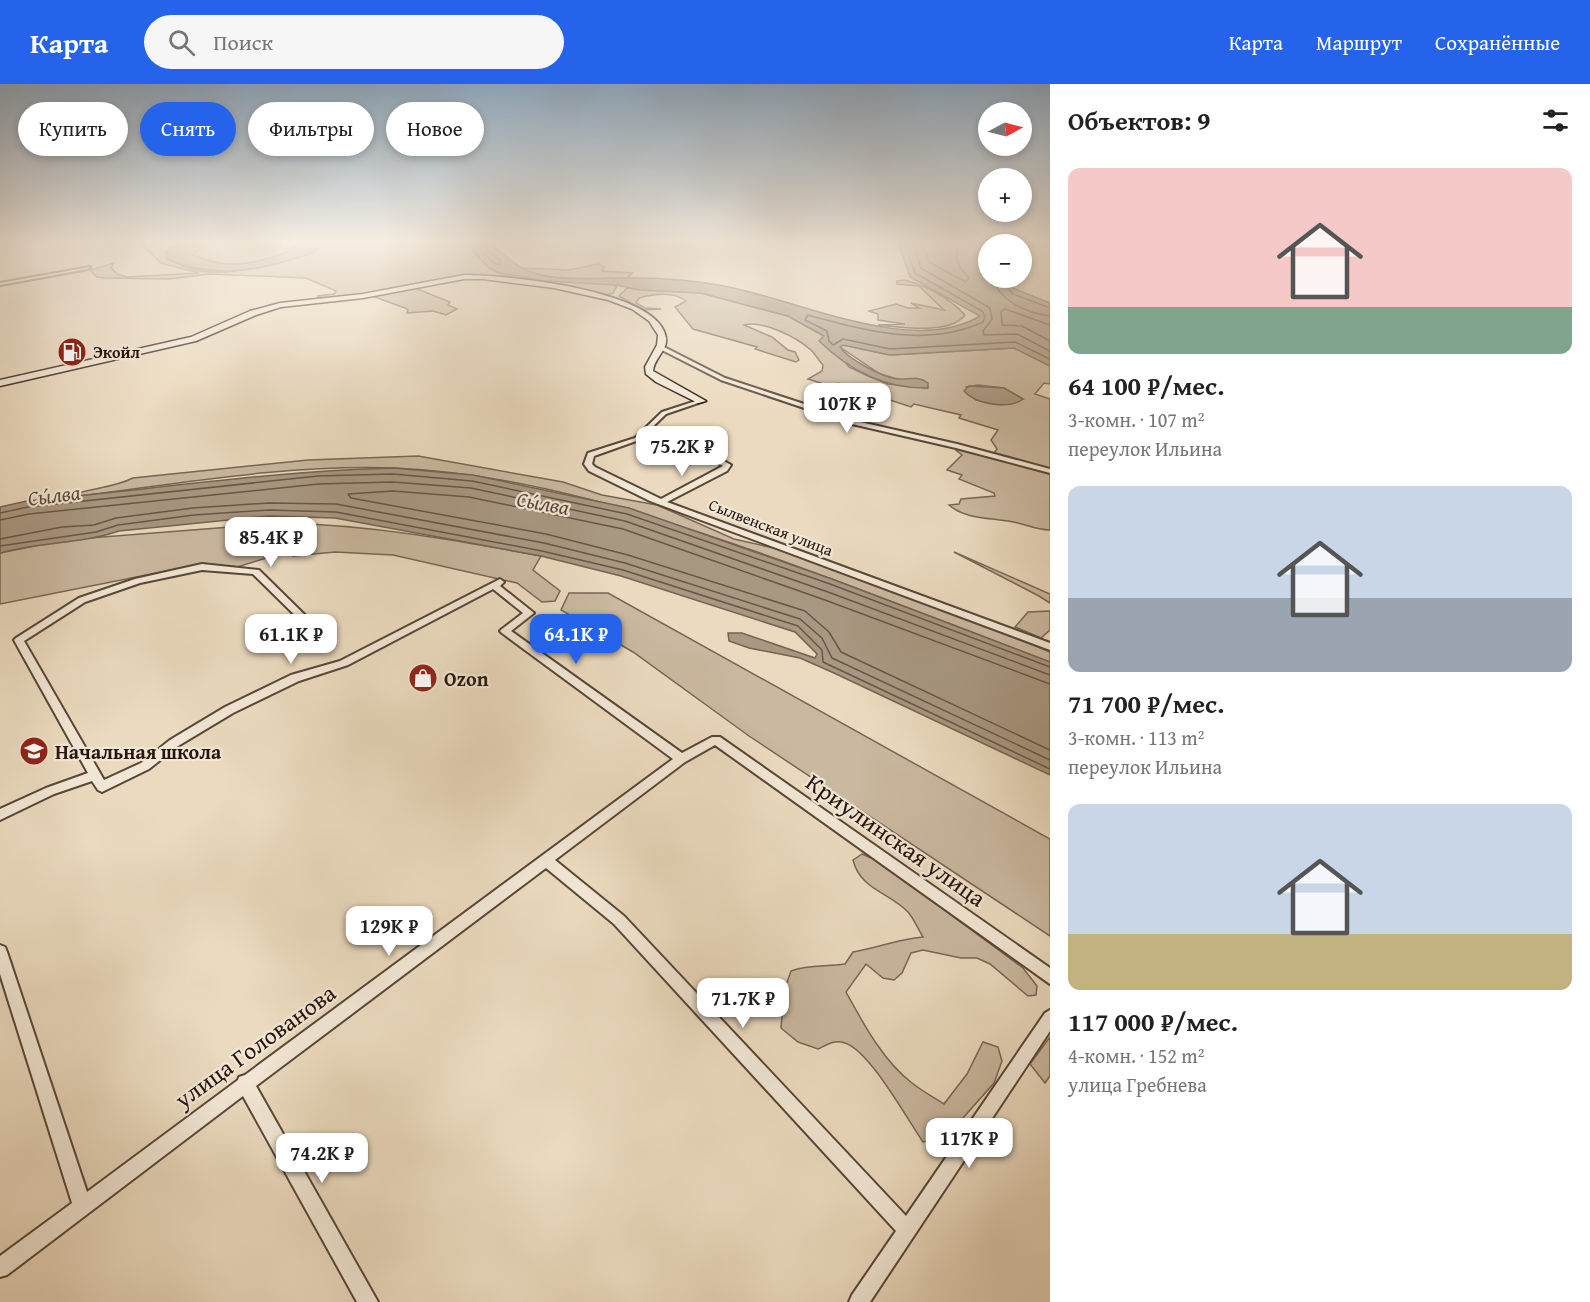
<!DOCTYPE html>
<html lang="ru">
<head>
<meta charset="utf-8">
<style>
  body { margin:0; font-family:"Gentium Book Plus",serif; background:#f6f6f6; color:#222; height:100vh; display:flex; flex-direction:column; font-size:22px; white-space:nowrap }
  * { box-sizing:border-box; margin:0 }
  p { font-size:20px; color:#767676 }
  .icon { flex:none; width:33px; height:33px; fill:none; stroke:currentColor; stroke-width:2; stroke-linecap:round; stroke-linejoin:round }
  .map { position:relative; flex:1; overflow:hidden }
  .panel { display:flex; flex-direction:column; background:#fff; width:540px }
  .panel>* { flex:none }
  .guide { position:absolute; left:18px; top:18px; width:570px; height:54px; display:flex; gap:12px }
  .needle { width:39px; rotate:83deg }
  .buttons { position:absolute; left:978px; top:18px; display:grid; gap:12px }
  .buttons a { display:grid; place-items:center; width:54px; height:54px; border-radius:50%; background:#fff; box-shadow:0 3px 9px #0003; font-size:30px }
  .price { position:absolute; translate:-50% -51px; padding:0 14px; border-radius:12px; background:#fff; color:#222; font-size:20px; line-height:39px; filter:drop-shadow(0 2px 3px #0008) }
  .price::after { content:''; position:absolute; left:50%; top:36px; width:18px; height:14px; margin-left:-9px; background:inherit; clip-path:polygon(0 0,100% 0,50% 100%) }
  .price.on { background:#2563eb; color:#fff }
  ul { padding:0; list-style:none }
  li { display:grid; align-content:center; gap:12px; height:318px; padding:0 18px }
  li span { display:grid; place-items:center; height:186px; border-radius:12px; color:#555 }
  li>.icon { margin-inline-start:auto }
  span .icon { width:108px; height:108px; fill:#fffc; stroke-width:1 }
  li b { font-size:26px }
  h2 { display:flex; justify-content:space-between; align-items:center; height:72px; padding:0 18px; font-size:26px }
  .chip { padding:0 21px; border-radius:27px; background:#fff; box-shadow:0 3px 9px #0003; font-size:21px; line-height:54px }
  .chip.on { background:#2563eb; color:#fff }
  header { display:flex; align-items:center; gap:36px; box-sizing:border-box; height:84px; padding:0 30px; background:#2563eb; color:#fff }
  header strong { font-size:28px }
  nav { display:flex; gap:33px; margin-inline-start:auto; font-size:21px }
  .search { width:420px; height:54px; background:#f6f6f6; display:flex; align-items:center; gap:15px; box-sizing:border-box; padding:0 21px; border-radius:33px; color:#767676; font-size:22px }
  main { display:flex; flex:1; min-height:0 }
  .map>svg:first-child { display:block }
  .green { fill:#cab8a0; stroke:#786655; stroke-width:1.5; fill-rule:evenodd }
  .water { fill:#a89781; stroke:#746351; stroke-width:1.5 }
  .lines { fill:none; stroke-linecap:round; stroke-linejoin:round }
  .shore { stroke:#685646; stroke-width:1.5 }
  .street-casing { stroke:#584637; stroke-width:4 }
  .secondary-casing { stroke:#27140a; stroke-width:3 }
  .street { fill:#f2e7d5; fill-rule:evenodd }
  .secondary { fill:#f2e7d5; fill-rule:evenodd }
  .labels { text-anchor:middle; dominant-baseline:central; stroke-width:4.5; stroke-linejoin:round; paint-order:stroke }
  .far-poi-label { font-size:16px; font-weight:bold; fill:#27140a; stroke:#f2e7d5; text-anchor:start }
  .far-street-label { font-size:16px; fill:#27140a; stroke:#f2e7d5 }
  .poi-label { font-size:20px; font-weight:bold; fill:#27140a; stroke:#f2e7d5; text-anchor:start }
  .water-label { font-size:21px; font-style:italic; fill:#5b483a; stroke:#f2e7d5 }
  .near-street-label { font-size:24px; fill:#27140a; stroke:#f2e7d5 }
</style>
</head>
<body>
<header>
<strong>Карта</strong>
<div class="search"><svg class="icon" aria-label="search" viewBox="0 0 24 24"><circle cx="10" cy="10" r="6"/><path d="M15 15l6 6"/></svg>Поиск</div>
<nav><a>Карта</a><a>Маршрут</a><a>Сохранённые</a></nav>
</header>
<main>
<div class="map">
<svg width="1050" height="1218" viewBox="0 0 1050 1218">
  <rect width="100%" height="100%" fill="#ebdabf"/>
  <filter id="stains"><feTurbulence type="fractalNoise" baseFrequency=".00333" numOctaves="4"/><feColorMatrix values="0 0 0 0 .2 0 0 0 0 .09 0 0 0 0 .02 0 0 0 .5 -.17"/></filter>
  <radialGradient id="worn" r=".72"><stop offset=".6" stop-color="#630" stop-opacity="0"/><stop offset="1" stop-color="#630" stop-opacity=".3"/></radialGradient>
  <path class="green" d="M139,158H181L166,167C170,171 174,178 179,180C212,199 279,180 312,169L318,164L316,158H466C473,166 480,176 488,183C512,203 587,194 617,202L613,209L603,212L480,192L372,210L323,214L317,212L334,210L336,207L306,194L210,190L169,195L104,194L97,193L90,186L114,179L111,184L117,190L127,193L199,189L161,179Z
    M208,158H298L299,159C285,174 249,181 228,180C216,180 203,175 192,171Z
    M598,180L605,183L602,187L632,189L628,194C604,194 543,198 524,184L569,186Z
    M905,196C929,203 948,213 965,231C950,251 901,243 878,241L905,240L878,236V230L869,227L896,220L908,224H919L911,219L944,226L919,202L897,200V197Z
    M415,204L450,218L448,221L457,225L446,231L433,227L407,229L408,226L405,224L372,212Z
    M627,204L701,209L788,232L824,252L849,283L868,292L888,300L928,304L880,290L840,263L843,261L890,271L1014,264L1050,282V300L1044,299L1035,310L1050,315V386L994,369L997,365L991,356L998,346L959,334L961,331L914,320L911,323L838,299L833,303L808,295L822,287L823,281C819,277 816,271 811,266C796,253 763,236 744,241L772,253L788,266L795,268L799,276L796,278L755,265L757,263L693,245L675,223L686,217C673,207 654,210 639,214L636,219L645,224L661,225L643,226L619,212ZM978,301L1004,304L1023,315L1005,320L976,316L966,303Z
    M958,363L1050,388V446C1038,446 1029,442 1018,439C996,433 967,437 949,421L959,420L961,415L995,412L994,409L959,395L962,391L947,386L962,371L956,366Z
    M418,372L563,398L602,411L657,421L734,455L778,465L966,534L1050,568V578C959,543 868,508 777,475C653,431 527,390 395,384C284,380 172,401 63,414C86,404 111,405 133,394L308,376Z
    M283,439C371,441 455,456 541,472L533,486L560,507L555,517L542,518L517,499L393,471L335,468L293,472L286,468L237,483L202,480L0,520V469L64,456Z
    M954,468L1050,510V519L1039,512Z
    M569,509H608L1050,755V852L749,652L633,568L561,526Z
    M1050,527V546L1041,554L1015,543L1028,528Z
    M862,770L878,777L1023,884L1037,902L1036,911L1028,912L990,880L977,874H961L923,866L911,869L902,889L894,896L883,894L866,880L846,908C863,939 883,977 912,999C922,1007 933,1013 944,1020L967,990L983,958L998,963L1002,977L994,999L946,1053L923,1058C907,1035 870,967 845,959C835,955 827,961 818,965L798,958L781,944L784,907L791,887C809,880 826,883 845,880L853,868C876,864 899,855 923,853C918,845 914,835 908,828C888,808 860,805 853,776Z
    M1050,953V992L1045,999L1030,980Z"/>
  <path class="water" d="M181,158H208L192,171C203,175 217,180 229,180C244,181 292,172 298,158H316L318,164L312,169C265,185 215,197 167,175L166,167Z
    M466,158H489C503,170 516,183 534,189C561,199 608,193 638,194C666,194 697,197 724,202C796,215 913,273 980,232L910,193L898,158H1050V163L988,160V168L977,171L988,181V194H1004L1013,204L1050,219V282L1014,264L890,271L843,261L840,263C848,275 882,293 897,295C909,296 917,291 928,299V304C885,305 850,287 819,257L824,252L788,232L701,209L640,206L616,201L546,197L500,189L489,184Z
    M969,302L1004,304L1023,315C1009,326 975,320 964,307Z
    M393,384L473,391L629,424L832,495L1050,578V691L834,589L800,574L749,564L729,557L728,549H742L815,574L817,570L795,548L621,492L541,472L335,434L269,432L119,447C81,460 39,458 0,469V423L27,417C149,406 270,387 393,384Z"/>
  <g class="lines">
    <path class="shore" d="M474,158L493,179L500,181V176L486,166V158
      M904,158L915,189L982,227L985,232L983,238C926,264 866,247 808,231L805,236L827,247L829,257L833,261L843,255L890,265L1015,258L1050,275
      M912,158L921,184L990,224L992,235L983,247L984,251L1017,250L1050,267
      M922,158L929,178L966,198L969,194C958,183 953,173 960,158
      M992,194C1001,218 1026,229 1050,232
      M1000,194L1013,210L1050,224
      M1050,241L1005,225L1001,227L1002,241L1022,242L1050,257
      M0,429L28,423L318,392L393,390L472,397L627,430L830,500L1050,583
      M0,436L29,430L318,400L393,398L471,404L625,437L828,508L1050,591
      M0,455L62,443L94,441L116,434L193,424L269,419L336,420L544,459L625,479L800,535L822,554L832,574L1050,676
      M0,462L96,448L118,441L194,431L269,426L336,428L542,467L623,486L798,542L822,566L823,578L1050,685
      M1050,600L825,516L623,445L469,413L393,407L348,410L351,414L546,450L628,471L805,527L829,548L841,568L1050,666"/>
    <g class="street-casing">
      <path id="street" d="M90,183L88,185L0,201V199Z
        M662,262L725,294L856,337L957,360L1050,385V389L956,364L852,340L721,296L660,265L659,264Z
        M699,316L704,317L666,330L639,356L594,372L592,380L595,383L661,415L721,383L723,382L698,367L704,366L731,381L727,387L667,418L1050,559V566L650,417L589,387L584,380L588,369L635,354L662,328Z
        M202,480L259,486L318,544L313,547L310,546L253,490L202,486L140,499L85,518L24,557L104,696L141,679L170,656L225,623L291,591L340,577L500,495L504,498L500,502L534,529L511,547L682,669L712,653H720L1050,884V900L715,661L685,678L555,776L624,832L906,1132L1045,929L1050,926V947L870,1218H849L852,1211L896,1147L614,840L546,784L256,1002L378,1218H357L243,1012L7,1191L0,1193V1172L72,1119L0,890V861L5,863L7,868L87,1108L238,996L239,993L245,991L673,675L502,549L500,547L502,545L523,529L493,505L348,581L299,597L233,629L178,662L149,685L106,706L102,708L98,706L92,697L54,710L0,736V725L46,704L88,689L14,556L16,554L79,514L135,495Z"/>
    </g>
    <g class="secondary-casing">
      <path id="secondary" d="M464,191C503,191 660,205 666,254C668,266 654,274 653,287L706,317L698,319L656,298L646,290L645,283L657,261L658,251L649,237L632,225L608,216L554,204L483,195H464L363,214L281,223L256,231L196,257L0,302V296L191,253L250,227L280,219L363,210Z"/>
    </g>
    <use href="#street" class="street"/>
    <use href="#secondary" class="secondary"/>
  </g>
  <linearGradient id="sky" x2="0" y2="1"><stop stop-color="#8ea8bf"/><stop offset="0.48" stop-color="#f6eee2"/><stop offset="1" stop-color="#f6eee2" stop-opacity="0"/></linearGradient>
  <rect width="1050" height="329" fill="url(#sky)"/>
  <defs>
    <g id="fuel-disc" transform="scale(1.5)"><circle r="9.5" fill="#8f2418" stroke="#f2e7d5"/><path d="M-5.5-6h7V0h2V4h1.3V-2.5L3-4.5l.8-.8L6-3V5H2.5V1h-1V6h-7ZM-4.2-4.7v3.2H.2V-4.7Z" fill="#fff"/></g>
    <g id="shop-disc" transform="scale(1.5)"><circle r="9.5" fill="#8f2418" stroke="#f2e7d5"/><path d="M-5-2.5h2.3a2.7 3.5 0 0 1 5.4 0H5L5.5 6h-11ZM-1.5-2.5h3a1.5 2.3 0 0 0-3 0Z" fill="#fff"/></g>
    <g id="school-disc" transform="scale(1.5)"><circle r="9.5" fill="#8f2418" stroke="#f2e7d5"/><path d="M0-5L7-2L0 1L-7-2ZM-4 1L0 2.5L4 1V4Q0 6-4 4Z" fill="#fff"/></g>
  </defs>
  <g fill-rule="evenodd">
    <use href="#fuel-disc" x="72" y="268"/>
    <use href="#shop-disc" x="423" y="594"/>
    <use href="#school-disc" x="34" y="667"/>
  </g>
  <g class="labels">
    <g class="far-poi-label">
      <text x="93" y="268">Экойл</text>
    </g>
    <g class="far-street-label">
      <text transform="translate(771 443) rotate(21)">Сылвенская улица</text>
    </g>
    <g class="poi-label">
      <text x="444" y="594">Ozon</text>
      <text x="55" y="667">Начальная школа</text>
    </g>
    <g class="water-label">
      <text transform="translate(54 411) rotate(-7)">Сы́лва</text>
      <text transform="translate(543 419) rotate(10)">Сы́лва</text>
    </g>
    <g class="near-street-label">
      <text transform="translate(896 756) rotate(35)">Криулинская улица</text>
      <text transform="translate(255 962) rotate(-36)">улица Голованова</text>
    </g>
  </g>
  <rect width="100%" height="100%" filter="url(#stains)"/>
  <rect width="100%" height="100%" fill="url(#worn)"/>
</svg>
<div class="buttons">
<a><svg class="needle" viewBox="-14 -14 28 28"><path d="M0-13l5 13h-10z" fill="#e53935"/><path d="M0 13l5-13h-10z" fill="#767676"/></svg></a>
<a>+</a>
<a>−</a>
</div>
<b class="price" style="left:847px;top:350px">107K ₽</b>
<b class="price" style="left:682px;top:393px">75.2K ₽</b>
<b class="price" style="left:271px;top:484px">85.4K ₽</b>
<b class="price" style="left:291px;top:581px">61.1K ₽</b>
<b class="price on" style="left:576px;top:581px">64.1K ₽</b>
<b class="price" style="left:389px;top:873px">129K ₽</b>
<b class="price" style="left:743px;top:945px">71.7K ₽</b>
<b class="price" style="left:969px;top:1085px">117K ₽</b>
<b class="price" style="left:322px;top:1100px">74.2K ₽</b>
<div class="guide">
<a class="chip">Купить</a>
<a class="chip on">Снять</a>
<a class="chip">Фильтры</a>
<a class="chip">Новое</a>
</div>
</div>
<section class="panel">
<h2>Объектов: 9<svg class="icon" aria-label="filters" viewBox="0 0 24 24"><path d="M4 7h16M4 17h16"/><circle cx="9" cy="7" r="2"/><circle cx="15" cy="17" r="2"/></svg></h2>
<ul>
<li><span style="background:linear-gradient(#f6c9c9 75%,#7fa58c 0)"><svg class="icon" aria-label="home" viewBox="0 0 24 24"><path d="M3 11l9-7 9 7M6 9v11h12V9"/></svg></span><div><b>64 100 ₽/мес.</b><p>3-комн. · 107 m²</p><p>переулок Ильина</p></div></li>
<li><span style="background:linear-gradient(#c9d6e8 60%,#9aa5b1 0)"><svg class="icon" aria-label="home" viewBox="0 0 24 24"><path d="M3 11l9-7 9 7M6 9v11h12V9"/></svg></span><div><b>71 700 ₽/мес.</b><p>3-комн. · 113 m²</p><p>переулок Ильина</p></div></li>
<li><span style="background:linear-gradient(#c9d6e8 70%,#c2b280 0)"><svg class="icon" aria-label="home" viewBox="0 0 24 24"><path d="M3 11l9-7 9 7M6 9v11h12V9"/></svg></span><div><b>117 000 ₽/мес.</b><p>4-комн. · 152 m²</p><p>улица Гребнева</p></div></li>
</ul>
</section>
</main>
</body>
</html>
